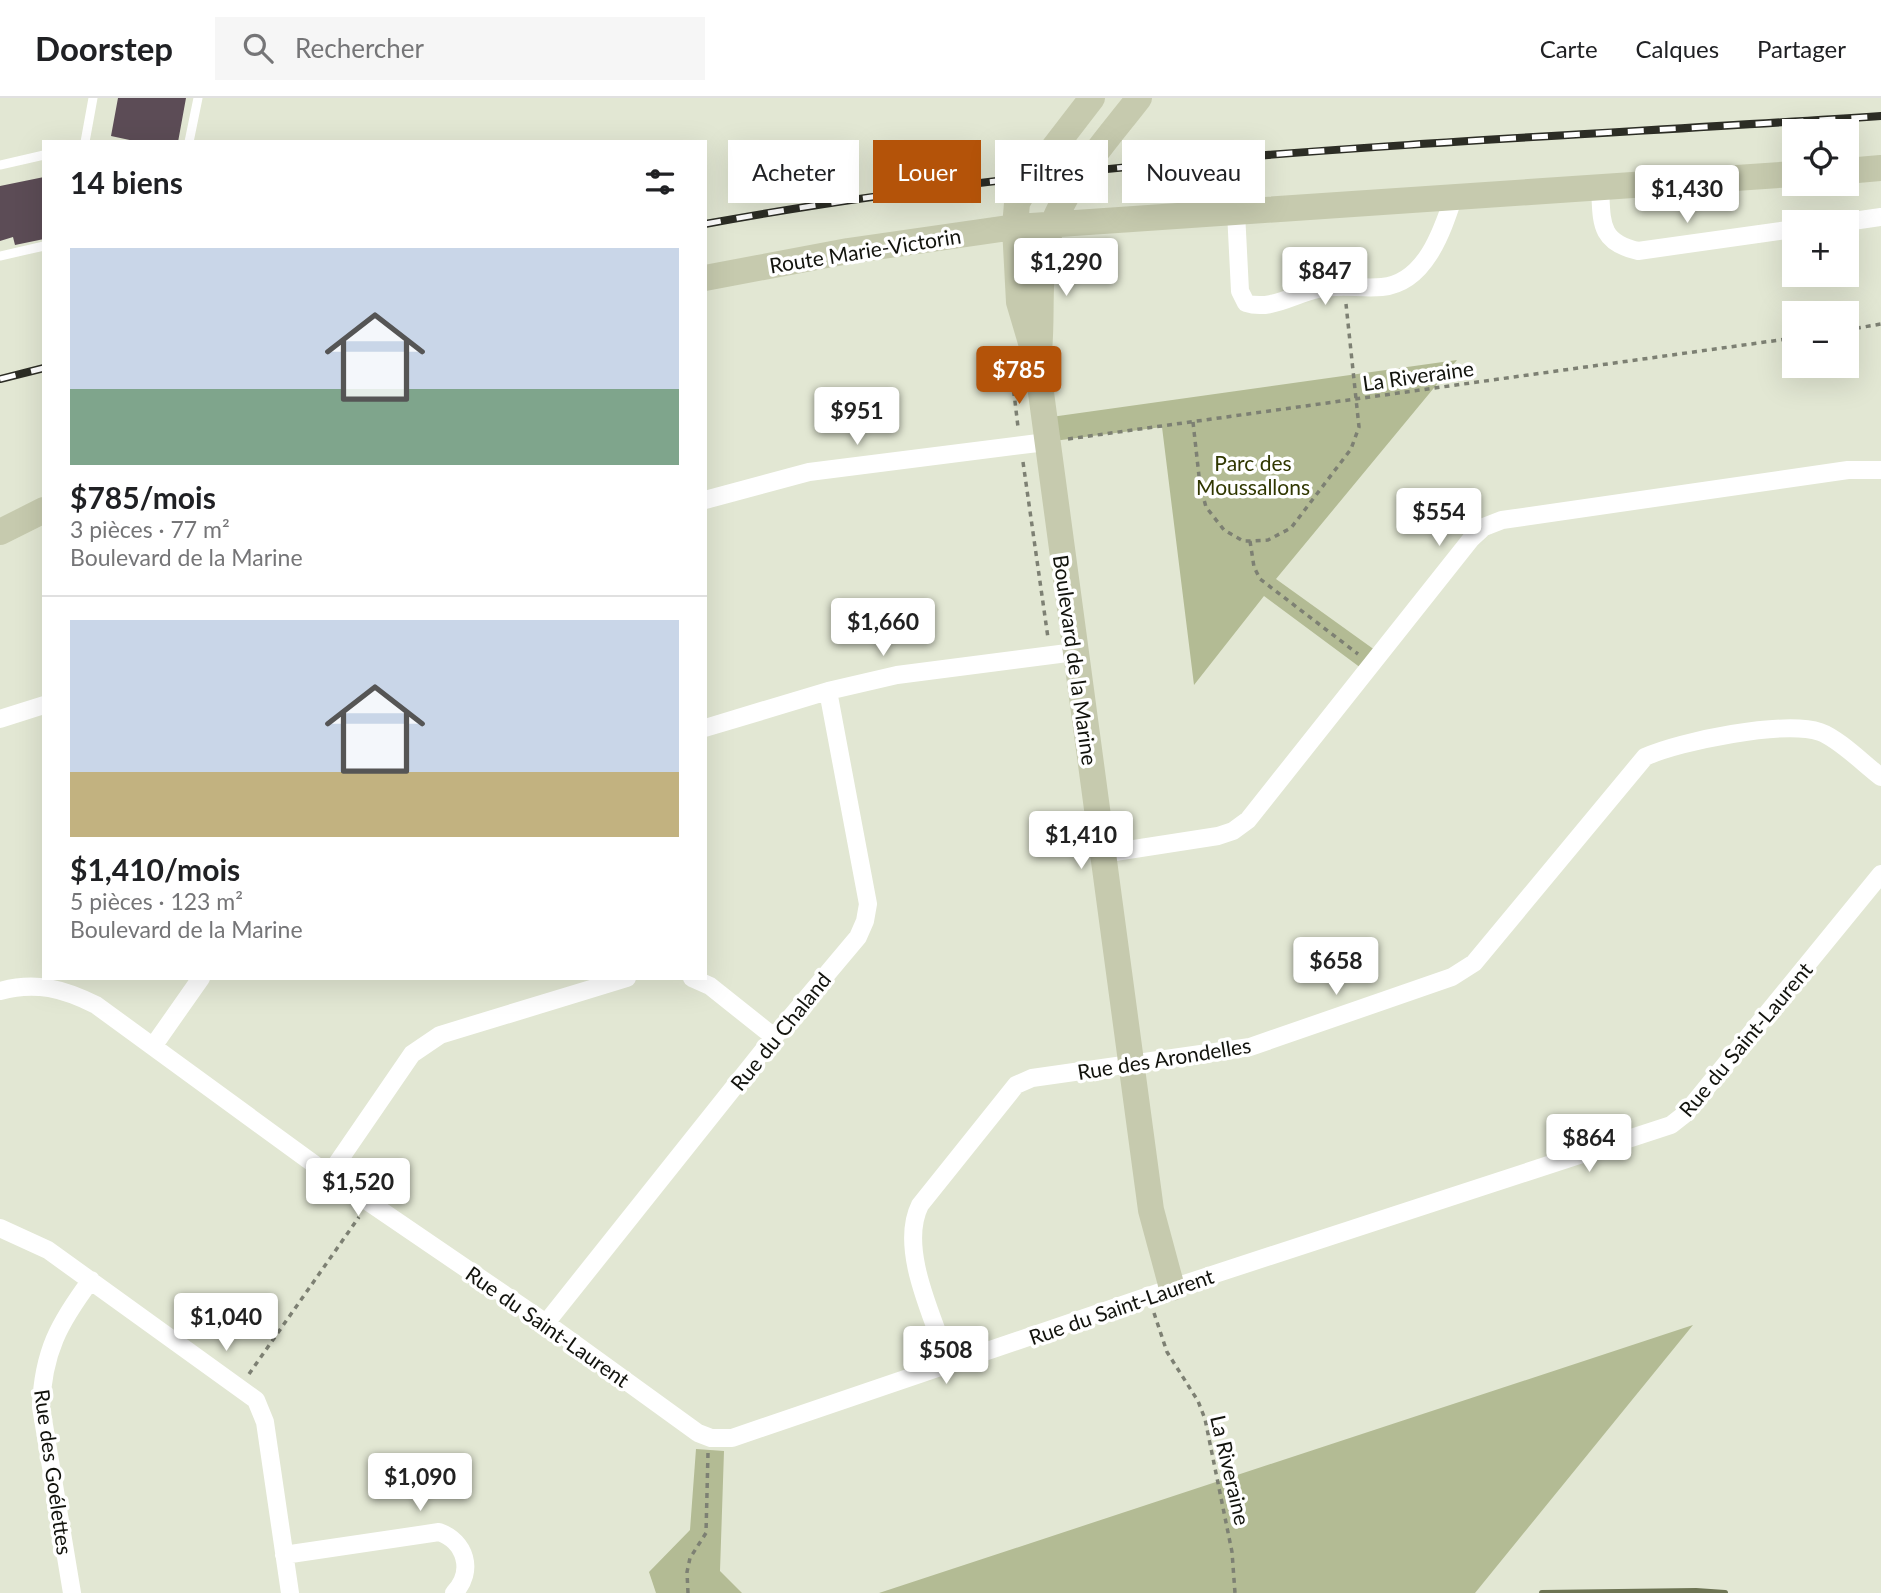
<!DOCTYPE html>
<html lang="fr">
<head>
<meta charset="utf-8">
<style>
  body { margin:0; font-family:Lato,sans-serif; background:#f6f6f6; color:#202124; height:100vh; display:flex; flex-direction:column; font-size:26px; white-space:nowrap }
  * { box-sizing:border-box; margin:0 }
  p { font-size:23px; color:#757577 }
  .icon { flex:none; width:38px; height:38px; fill:none; stroke:currentColor; stroke-width:2; stroke-linecap:round; stroke-linejoin:round }
  .map { position:relative; flex:1; overflow:hidden }
  .drawer { position:absolute; left:42px; top:42px; width:665px; height:840px; display:flex; flex-direction:column; background:#fff; border-radius:0px; box-shadow:0 7px 28px #0002 }
  .drawer>* { flex:none }
  .banner { position:absolute; left:728px; top:42px; width:665px; height:63px; display:flex; gap:14px }
  .fabs { position:absolute; left:1782px; top:21px; display:grid; gap:14px }
  .fabs a { display:grid; place-items:center; width:77px; height:77px; border-radius:0px; background:#fff; box-shadow:0 7px 28px #0002; font-size:35px }
  .price { position:absolute; translate:-50% -60px; padding:0 16px; border-radius:7px; background:#fff; color:#222; font-size:23px; line-height:46px; filter:drop-shadow(0 2px 4px #0008) }
  .price::after { content:''; position:absolute; left:50%; top:42px; width:21px; height:16px; margin-left:-10px; background:inherit; clip-path:polygon(0 0,100% 0,50% 100%) }
  .price.active { background:#b45309; color:#fff }
  ul { padding:0; list-style:none }
  li { display:grid; align-content:center; gap:14px; height:371px; padding:0 28px }
  li+li { border-top:2px solid #e0e0e0 }
  li span { display:grid; place-items:center; height:217px; border-radius:0px; color:#555 }
  li>.icon { margin-inline-start:auto }
  span .icon { width:126px; height:126px; fill:#fffc; stroke-width:1 }
  li b { font-size:30px }
  h2 { display:flex; justify-content:space-between; align-items:center; height:84px; padding:0 28px; font-size:30px }
  .pill { padding:0 24px; border-radius:0px; background:#fff; box-shadow:0 7px 28px #0002; font-size:24px; line-height:63px }
  .pill.active { background:#b45309; color:#fff }
  header { display:flex; align-items:center; gap:42px; box-sizing:border-box; height:98px; padding:0 35px; background:#fff; border-bottom:2px solid #e0e0e0 }
  header strong { font-size:33px }
  nav { display:flex; gap:38px; margin-inline-start:auto; font-size:24px }
  .search { width:490px; height:63px; background:#f6f6f6; display:flex; align-items:center; gap:18px; box-sizing:border-box; padding:0 24px; border-radius:0px; color:#757577; font-size:26px }
  .map>svg:first-child { display:block }
  .green { fill:#b3bb94 }
  .lines { fill:none; stroke-linecap:round; stroke-linejoin:round }
  .stream { stroke:#6d7453; stroke-width:6 }
  .building { fill:#5c4c56 }
  .path { stroke:#7d8073; stroke-width:3.5; stroke-dasharray:5 5; stroke-linecap:butt }
  .lane { stroke:#fff; stroke-width:9 }
  .street { stroke:#fff; stroke-width:18 }
  .secondary { stroke:#c6caae; stroke-width:26 }
  .rail-casing { stroke:#2c2d25; stroke-width:8 }
  .rail { stroke:#fff; stroke-width:5; stroke-dasharray:16; stroke-linecap:butt }
  .labels { text-anchor:middle; dominant-baseline:central; stroke-width:7; stroke-linejoin:round; paint-order:stroke }
  .street-label { font-size:21px; fill:#12130d; stroke:#fff }
  .park-label { font-size:21px; fill:#303700; stroke:#fff }
</style>
</head>
<body>
<header>
<strong>Doorstep</strong>
<div class="search"><svg class="icon" aria-label="search" viewBox="0 0 24 24"><circle cx="10" cy="10" r="6"/><path d="M15 15l6 6"/></svg>Rechercher</div>
<nav><a>Carte</a><a>Calques</a><a>Partager</a></nav>
</header>
<div class="map">
<svg width="1881" height="1495" viewBox="0 0 1881 1495">
  <rect width="100%" height="100%" fill="#e2e7d3"/>
  <path class="green" d="M1457,262L1276,481L1379,555L1365,573L1264,498L1194,587L1162,329L1046,344L1044,320Z
    M1693,1227L1475,1495H879Z
    M696,1351L724,1353L720,1473L742,1495H656L649,1474L690,1432Z"/>
  <g class="lines">
    <path class="stream" d="M1542,1495L1696,1493L1725,1495"/>
  </g>
  <path class="building" d="M118,0H186L178,44H139L111,38Z
    M44,79V141L15,147L13,139L0,143V88Z"/>
  <g class="lines">
    <path class="path" d="M1846,232L1881,226
      M1009,253L1018,329
      M1193,324L1200,387L1206,409L1224,432L1243,443H1250L1268,442L1291,430L1351,351L1359,329L1346,206
      M1068,341L1794,240
      M1023,364L1048,540
      M1250,443L1254,469L1260,481L1358,556
      M1154,1215L1167,1254L1198,1303L1205,1321L1232,1454L1235,1495
      M249,1276L359,1119
      M688,1495L687,1474L690,1460L706,1435L708,1355"/>
    <path class="lane" d="M85,44L93,0
      M189,44L198,0
      M0,67L44,57
      M0,158L44,148"/>
    <path class="street" d="M1600,89C1602,123 1598,144 1638,153L1794,131
      M1236,114L1240,193L1246,205C1271,213 1294,196 1318,191C1339,186 1361,191 1382,189C1425,185 1442,134 1454,98
      M1846,124L1881,119
      M705,402L809,374L1046,344
      M0,621L44,607
      M705,630L828,593L897,577L1075,554
      M1102,756L1218,738L1233,733L1248,722L1471,441L1484,429L1502,422L1848,372H1881
      M692,880L710,888L774,939
      M0,893C36,883 64,891 96,907L329,1077L546,1225L698,1335L711,1340H732L1172,1190L1671,1027L1685,1016L1881,776
      M154,947L201,880
      M329,1077L412,956L440,937L627,880
      M0,1130L48,1152L256,1302L265,1324L290,1495
      M546,1225L774,939L858,839L865,823L868,806L828,593
      M949,1266C934,1221 898,1151 920,1107L1016,987L1032,980L1250,949L1452,879L1474,865L1645,659C1680,643 1784,622 1820,634C1838,640 1865,667 1881,679
      M284,1457L439,1434C465,1443 475,1473 454,1495
      M72,1495L41,1309C43,1254 59,1225 91,1182"/>
    <path class="secondary" d="M1092,0L1032,78L1017,105L1015,129L1019,204L1037,265L1151,1112L1172,1190
      M1846,73L1881,70
      M705,180L848,153L1015,129L1794,76
      M1039,253C1042,223 1039,191 1043,161C1053,99 1102,48 1139,0
      M0,434L44,412"/>
    <g class="rail-casing">
      <path id="rail" d="M705,126C1093,55 1489,44 1881,18
        M0,281L44,270"/>
    </g>
    <use href="#rail" class="rail"/>
  </g>
  <g class="labels">
    <g class="street-label">
      <text transform="translate(865 152) rotate(-9)">Route Marie-Victorin</text>
      <text transform="translate(1418 277) rotate(-8)">La Riveraine</text>
      <text transform="translate(1076 562) rotate(82)">Boulevard de la Marine</text>
      <text transform="translate(780 933) rotate(-51)">Rue du Chaland</text>
      <text transform="translate(1745 941) rotate(-50)">Rue du Saint-Laurent</text>
      <text transform="translate(1164 960) rotate(-9)">Rue des Arondelles</text>
      <text transform="translate(1121 1208) rotate(-19)">Rue du Saint-Laurent</text>
      <text transform="translate(548 1228) rotate(35)">Rue du Saint-Laurent</text>
      <text transform="translate(1231 1372) rotate(77)">La Riveraine</text>
      <text transform="translate(54 1374) rotate(82)">Rue des Goélettes</text>
    </g>
    <g class="park-label">
      <text x="1253" y="364">Parc des<tspan x="1253" dy="24">Moussallons</tspan></text>
    </g>
  </g>
</svg>
<div class="fabs">
<a><svg class="icon" aria-label="locate" viewBox="0 0 24 24"><circle cx="12" cy="12" r="6"/><path d="M12 2v4M12 18v4M2 12h4M18 12h4"/></svg></a>
<a>+</a>
<a>−</a>
</div>
<b class="price" style="left:1687px;top:127px">$1,430</b>
<b class="price" style="left:1066px;top:200px">$1,290</b>
<b class="price" style="left:1325px;top:209px">$847</b>
<b class="price active" style="left:1019px;top:308px">$785</b>
<b class="price" style="left:857px;top:349px">$951</b>
<b class="price" style="left:1439px;top:450px">$554</b>
<b class="price" style="left:883px;top:560px">$1,660</b>
<b class="price" style="left:1081px;top:773px">$1,410</b>
<b class="price" style="left:1336px;top:899px">$658</b>
<b class="price" style="left:1589px;top:1076px">$864</b>
<b class="price" style="left:358px;top:1120px">$1,520</b>
<b class="price" style="left:226px;top:1255px">$1,040</b>
<b class="price" style="left:946px;top:1288px">$508</b>
<b class="price" style="left:420px;top:1415px">$1,090</b>
<div class="banner">
<a class="pill">Acheter</a>
<a class="pill active">Louer</a>
<a class="pill">Filtres</a>
<a class="pill">Nouveau</a>
</div>
<section class="drawer">
<h2>14 biens<svg class="icon" aria-label="filters" viewBox="0 0 24 24"><path d="M4 7h16M4 17h16"/><circle cx="9" cy="7" r="2"/><circle cx="15" cy="17" r="2"/></svg></h2>
<ul>
<li><span style="background:linear-gradient(#c9d6e8 65%,#7fa58c 0)"><svg class="icon" aria-label="home" viewBox="0 0 24 24"><path d="M3 11l9-7 9 7M6 9v11h12V9"/></svg></span><div><b>$785/mois</b><p>3 pièces · 77 m²</p><p>Boulevard de la Marine</p></div></li>
<li><span style="background:linear-gradient(#c9d6e8 70%,#c2b280 0)"><svg class="icon" aria-label="home" viewBox="0 0 24 24"><path d="M3 11l9-7 9 7M6 9v11h12V9"/></svg></span><div><b>$1,410/mois</b><p>5 pièces · 123 m²</p><p>Boulevard de la Marine</p></div></li>
</ul>
</section>
</div>
</body>
</html>
